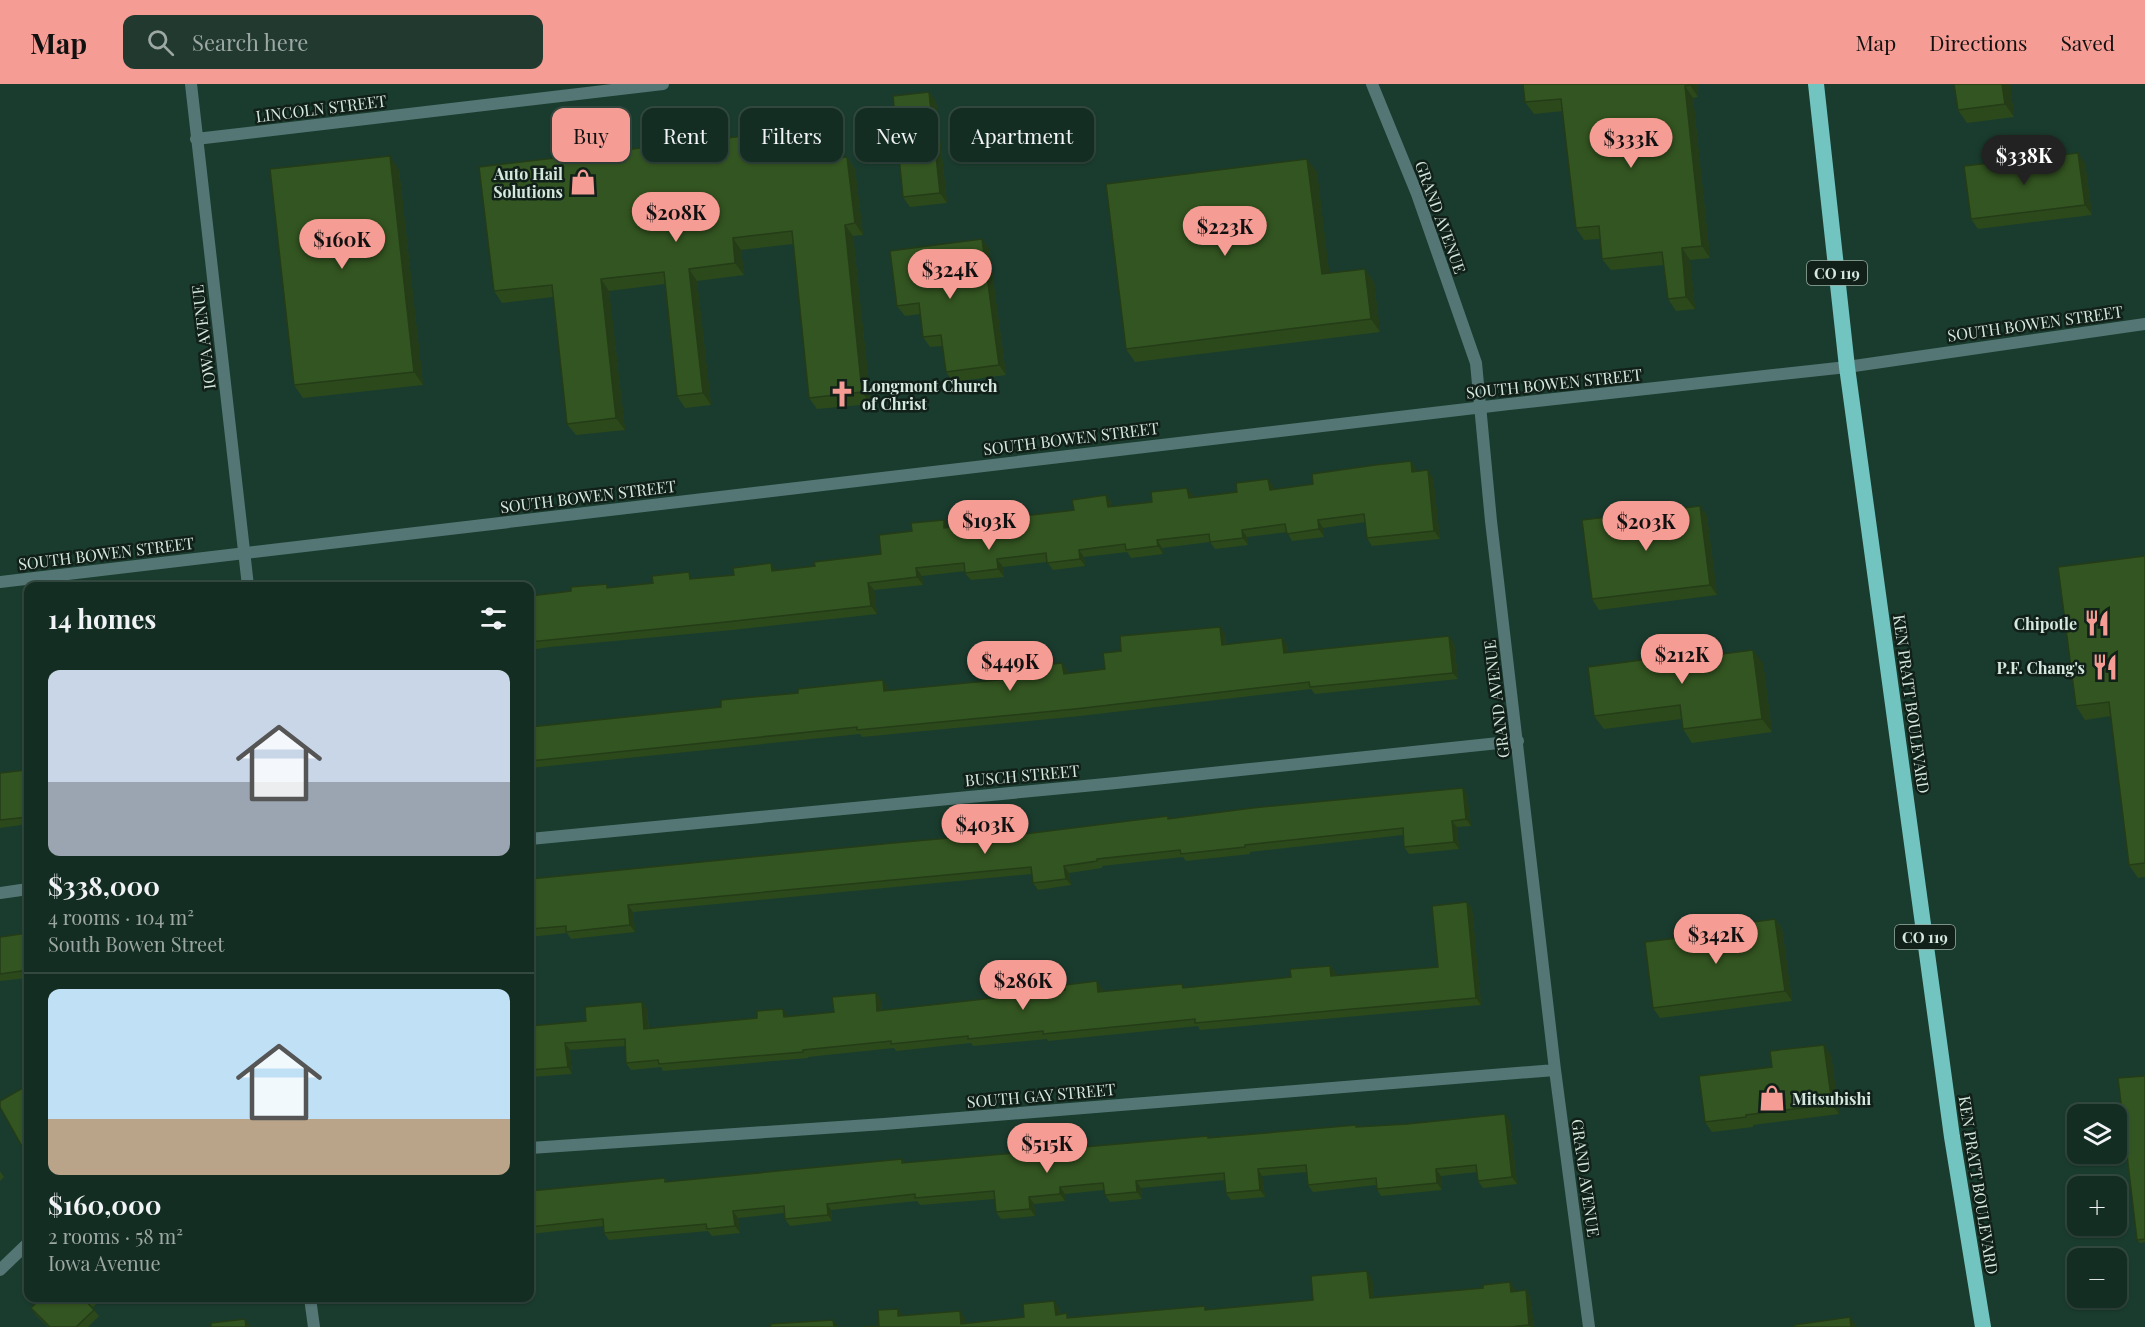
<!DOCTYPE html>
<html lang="en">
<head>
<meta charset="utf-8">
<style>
  body { margin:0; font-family:"Playfair Display",serif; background:#21392f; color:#f1f3f6; height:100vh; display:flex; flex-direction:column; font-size:22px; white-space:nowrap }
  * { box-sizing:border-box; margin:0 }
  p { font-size:20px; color:#9da8a5 }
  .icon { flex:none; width:33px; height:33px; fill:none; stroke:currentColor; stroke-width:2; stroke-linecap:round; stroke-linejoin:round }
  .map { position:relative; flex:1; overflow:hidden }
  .side { position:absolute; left:24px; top:498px; width:510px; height:720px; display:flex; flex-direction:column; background:#142d22; border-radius:12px; box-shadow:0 2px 4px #0004,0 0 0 2px #334940 }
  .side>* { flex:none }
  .guide { position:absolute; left:552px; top:24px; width:570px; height:54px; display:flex; gap:12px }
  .tools { position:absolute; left:2067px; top:1020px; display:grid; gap:12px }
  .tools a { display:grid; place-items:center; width:60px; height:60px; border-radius:12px; background:#142d22; box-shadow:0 2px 4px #0004,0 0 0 2px #334940; font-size:30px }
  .price { position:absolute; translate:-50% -51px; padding:0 14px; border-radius:21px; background:#f59c94; color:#111; font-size:20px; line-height:39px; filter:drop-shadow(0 2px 3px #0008) }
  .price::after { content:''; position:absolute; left:50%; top:36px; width:18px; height:14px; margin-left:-9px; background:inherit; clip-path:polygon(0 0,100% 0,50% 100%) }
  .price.on { background:#222; color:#fff }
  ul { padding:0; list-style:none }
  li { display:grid; align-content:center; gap:12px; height:318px; padding:0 24px }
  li+li { border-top:2px solid #334940 }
  li span { display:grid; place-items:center; height:186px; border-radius:12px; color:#555 }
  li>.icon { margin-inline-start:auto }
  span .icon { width:108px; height:108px; fill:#fffc; stroke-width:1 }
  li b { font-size:26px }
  h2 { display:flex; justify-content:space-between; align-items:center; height:72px; padding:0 24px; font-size:26px }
  .chip { padding:0 21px; border-radius:12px; background:#142d22; box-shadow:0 2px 4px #0004,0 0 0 2px #334940; font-size:21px; line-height:54px }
  .chip.on { background:#f59c94; color:#111 }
  header { display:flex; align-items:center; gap:36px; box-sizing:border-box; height:84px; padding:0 30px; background:#f59c94; color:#111 }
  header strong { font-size:28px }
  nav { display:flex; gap:33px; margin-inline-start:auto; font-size:21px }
  .search { width:420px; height:54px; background:#21392f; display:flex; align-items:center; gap:15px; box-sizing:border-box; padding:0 21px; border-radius:12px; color:#9da8a5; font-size:22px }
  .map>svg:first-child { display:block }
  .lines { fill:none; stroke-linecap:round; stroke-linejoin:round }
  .minor { stroke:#547775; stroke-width:12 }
  .tertiary { stroke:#547775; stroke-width:12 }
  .trunk { stroke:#72c4c0; stroke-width:16 }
  .wall { fill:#2c491c }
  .shaded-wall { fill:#243c17 }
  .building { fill:#335521; stroke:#243c17; stroke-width:1.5 }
  .labels { text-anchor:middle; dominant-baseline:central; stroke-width:5; stroke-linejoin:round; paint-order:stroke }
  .shield { fill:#112019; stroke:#9bada4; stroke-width:1.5 }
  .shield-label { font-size:15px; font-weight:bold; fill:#d6e9df }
  .street-label { font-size:16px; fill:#d6e9df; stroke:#112019 }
  .poi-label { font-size:16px; font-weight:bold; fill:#d6e9df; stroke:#112019; text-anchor:end }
</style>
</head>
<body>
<header>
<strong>Map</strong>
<div class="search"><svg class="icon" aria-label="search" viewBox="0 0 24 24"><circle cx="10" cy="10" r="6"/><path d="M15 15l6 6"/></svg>Search here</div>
<nav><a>Map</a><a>Directions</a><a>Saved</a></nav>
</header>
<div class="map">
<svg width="2145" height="1243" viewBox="0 0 2145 1243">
  <rect width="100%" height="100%" fill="#1a3c2e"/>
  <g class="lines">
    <path class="minor" d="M191,0L248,502
      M1372,0L1417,110L1476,279L1491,437L1555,986L1589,1243
      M196,55L663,0
      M1847,283L2145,240
      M530,755L1116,699L1518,657
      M0,809L28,805
      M530,1064L884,1040L1555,986
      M0,1186L28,1159
      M310,1214L314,1243"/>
    <path class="tertiary" d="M0,498L1509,320L1847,283"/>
    <path class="trunk" d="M1816,0L1847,283L1952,1053L1983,1243"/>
  </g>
  <path class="wall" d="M1697,0L1698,13L1693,14L1710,174L1690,176L1695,225L1676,227L1668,215L1664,181L1611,186L1602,175L1600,155L1584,156L1576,144L1563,27L1534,30L1525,18Z
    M2010,0L2014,33L1967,39L1958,26Z
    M929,8L936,18L947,119L910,123L903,113Z
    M823,38L828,75L847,73L855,85L863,151L853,152L871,320L817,325L809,314L793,160L741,166L744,191L697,197L711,321L685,324L677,312L665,200L609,207L625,346L576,351L567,340L553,213L502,219L494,207L752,51Z
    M2085,79L2092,131L1978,145L1971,135Z
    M399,86L423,301L303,314L294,301Z
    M1317,88L1329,189L1365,185L1374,198L1380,248L1135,278L1126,265Z
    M989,165L1006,291L953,298L946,288L942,262L930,263L923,253L920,230L905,232L897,222Z
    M1411,377L1416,385V387L1433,394L1440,455L1372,462L1367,454L1365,438L1323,444L1324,453L1292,457L1287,448L1247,453L1248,461L1215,465L1210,458L1162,464L1163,470L1131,474L1127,468L1084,473L1085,482L1053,486L1047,478L1003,483L1004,493L971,496L965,489V487L922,492L923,501L874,506L877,530L732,546L550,563L530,566V512L734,491L771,479L776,487L815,482L881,470L912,447L944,436L949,443L993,438L1023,426L1028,432L1074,426L1106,411L1112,419V423L1193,411V413L1274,403V406L1313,400Z
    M1700,422L1707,432L1717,511L1599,526L1592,515Z
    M2145,472V793L2138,794L2129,781L2111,632L2085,636L2076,622Z
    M1225,550L1226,560L1287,561L1288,568L1454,559L1458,595L1315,610L1311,605L1080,632L862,653L860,650L530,684V643L721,623L798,609L883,596L888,603V607L1019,594L1062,579L1067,586L1068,590L1105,585L1121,567Z
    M1714,565L1715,571L1763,579L1772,648L1692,659L1683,645L1681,635L1604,645L1594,632L1672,572Z
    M26,686L28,690V740L0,744V689Z
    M1463,704L1467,711L1471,742L1457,743L1459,765L1409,770L1404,763L1403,751L1250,768V770L1186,777L1183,773L1102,782V784L1069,789L1071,801L1038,806L1033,799L1032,790L633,828L635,848L571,855L567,849L530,853V795L1016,748L1018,750Z
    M1467,818L1472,825L1481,921L1200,946L1198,942L1048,957L1047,955L973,962L971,959L896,967L894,964L808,973V974L663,987L661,983L631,986L626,979L625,962L570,966L572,990L530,993V942L586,937L642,918L647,925L649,945L834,928L876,909L881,916L882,926L1102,904L1103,907L1185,904L1291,893L1330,882L1335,888V892L1438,883Z
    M1775,835L1782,845L1792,917L1660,934L1653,924L1726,848Z
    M28,849V894L0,897V853Z
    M1831,971L1839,1030L1753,1041V1043L1712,1048L1705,1038L1772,983Z
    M2145,992V1158L2140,1159L2137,1156Z
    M1510,1037L1517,1100L1483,1104L1478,1097L1477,1088L1441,1092L1442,1106L1381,1112L1377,1105L1376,1101L1313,1108L1308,1101L1307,1088L1262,1092L1265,1113L1231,1116L1226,1109L1225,1096L1141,1104L1142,1115L1110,1118L1105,1111L1104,1106L1065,1110V1117L1034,1120L1035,1132L1001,1135L996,1128L995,1115L920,1121L917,1117L831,1126L832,1137L790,1142L785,1135L784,1129L738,1134L740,1149L712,1152L708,1147L609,1156L604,1149L603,1142L530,1150V1107L665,1094L667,1098L902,1075L904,1079L1209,1054L1358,1043Z
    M0,1087L4,1093L0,1097Z
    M1372,1194L1374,1214L1515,1205V1208L1526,1206L1530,1213L1534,1243H863L879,1242L903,1232L965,1234V1239L1024,1233L1059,1224L1060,1230L1069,1233L1208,1226L1313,1216Z
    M41,1214H103L92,1224L99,1232L88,1243H48L36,1231L31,1224Z"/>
  <path class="shaded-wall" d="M1690,0H1697L1698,13L1690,1Z
    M2002,0H2010L2014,33L2005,20Z
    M1685,2L1693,14L1710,174L1702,162Z
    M929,8L936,18L947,119L940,109Z
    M815,26L823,38L829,87L821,76Z
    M2078,69L2085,79L2092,131L2085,121Z
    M390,72L399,86L423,301L414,288Z
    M847,73L855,85L863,151L855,139Z
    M1307,75L1317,88L1331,204L1322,190Z
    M845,141L853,152L871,320L862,308Z
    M733,154L741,166L744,191L735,179Z
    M982,155L989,165L1006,291L999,281Z
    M1682,164L1690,176L1695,225L1686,213Z
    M689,185L697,197L711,321L703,309Z
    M1365,185L1374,198L1380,248L1371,235Z
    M601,195L609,207L625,346L616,334Z
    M1411,377L1416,385L1417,396L1412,388Z
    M1428,386L1433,394L1440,455L1434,447Z
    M1268,395L1274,403L1275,414L1270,406Z
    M1187,404L1193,411L1194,421L1189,414Z
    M1106,411L1112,419L1113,431L1108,423Z
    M1700,422L1707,432L1717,511L1710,501Z
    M944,436L949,443L944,444Z
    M1318,436L1323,444L1324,453L1319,445Z
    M1242,446L1247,453L1248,461L1243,454Z
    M1157,456L1162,464L1163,470L1158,462Z
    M1079,466L1084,473L1085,482L1080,475Z
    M997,475L1003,483L1004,493L998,485Z
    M771,479L776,487H772Z
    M916,484L922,492L923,501L917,493Z
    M868,499L874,506L877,530L871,522Z
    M1220,543L1225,550L1226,567L1222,561Z
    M1449,552L1454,559L1458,595L1453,589Z
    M1705,552L1714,565L1716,585L1707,572Z
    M1282,554L1287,561L1289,576L1284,569Z
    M1753,566L1763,579L1772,648L1762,635Z
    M1062,579L1067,586L1069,597L1064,590Z
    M883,596L888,603L889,614L884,607Z
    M26,686L28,690V699L27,697Z
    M1463,704L1467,711L1471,742L1466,735Z
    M1452,737L1457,743L1459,765L1454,758Z
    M1064,782L1069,789L1071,801L1066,795Z
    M1467,818L1472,825L1481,921L1476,914Z
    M628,821L633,828L635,848L630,841Z
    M1775,835L1782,845L1792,917L1785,907Z
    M1330,882L1335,888L1336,899L1331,892Z
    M1097,897L1102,904L1103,915L1098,908Z
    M876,909L881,916L882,933L877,927Z
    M642,918L647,925L649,952L644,945Z
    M783,925L788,932L784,933Z
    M565,959L570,966L572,990L568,983Z
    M1824,961L1831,971L1839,1030L1832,1020Z
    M1505,1030L1510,1037L1517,1100L1512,1093Z
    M1258,1085L1262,1092L1265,1113L1260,1106Z
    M1436,1085L1441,1092L1442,1106L1437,1099Z
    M1136,1097L1141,1104L1142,1115L1137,1108Z
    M1060,1103L1065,1110V1117L1060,1110Z
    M1029,1113L1034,1120L1035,1132L1030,1125Z
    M827,1120L831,1126L832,1137L828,1131Z
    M733,1127L738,1134L740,1149L735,1142Z
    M1367,1187L1372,1194L1375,1221L1370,1214Z
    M1510,1198L1515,1205L1516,1215L1511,1208Z
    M1526,1206L1530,1213L1534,1243H1531L1529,1241Z
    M1054,1217L1059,1224L1060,1238L1056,1231Z
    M898,1225L903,1232H898Z
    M960,1227L965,1234L966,1243L961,1240Z
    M1850,1233L1857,1243H1851Z
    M245,1235L250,1242V1243H246Z
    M833,1236L838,1243H834Z"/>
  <path class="building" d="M1523,0H1690V1L1685,2L1702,162L1682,164L1686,213L1668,215L1662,168L1602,175L1599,142L1576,144L1561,15L1525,18Z
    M1954,0H2002L2005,20L1958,26Z
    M929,8L940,109L903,113L893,12Z
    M815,26L821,76L847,73L855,139L845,141L862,308L809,314L792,147L733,154L735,179L689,185L703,309L677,312L664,188L601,195L616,334L567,340L552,201L494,207L479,83L752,51L750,34Z
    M2078,69L2085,121L1971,135L1964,82Z
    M390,72L414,288L294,301L270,85Z
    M1307,75L1322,190L1365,185L1371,235L1126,265L1106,100Z
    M982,155L999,281L946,288L941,251L923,253L919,219L897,222L890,167Z
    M1411,377L1412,388L1428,386L1434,447L1367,454L1364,430L1318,436L1319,445L1287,450L1285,440L1242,446L1243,454L1210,458L1209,450L1157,456L1158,462L1126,466L1125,460L1079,466L1080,475L1047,479L1046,469L997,475L998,485L965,489L964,479L916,484L917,493L868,499L871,522L726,538L530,558V512L571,507V503L607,500V504L653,499L652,492L689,488L690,495L734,491L733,484L771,479L772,487L815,482L814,478L881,470L879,451L912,447L911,439L944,436V444L993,438L992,429L1023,426L1024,432L1074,426L1072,416L1106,411L1108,423L1152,418L1151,408L1187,404L1189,414L1237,408L1236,399L1268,395L1270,406L1313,400L1312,390L1375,381Z
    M1700,422L1710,501L1592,515L1582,436Z
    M2145,472V779L2129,781L2109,618L2076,622L2058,483Z
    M1220,543L1222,561L1282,554L1284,569L1449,552L1453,589L1310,603L1309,598L1075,625L857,646V643L530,677V643L721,623V616L798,609V605L883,596L884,607L1019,594L1018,584L1062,579L1064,590L1105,585L1103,569L1121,567L1120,552Z
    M1705,552L1707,572L1753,566L1762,635L1683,645L1680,621L1594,632L1588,583L1672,572L1669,556Z
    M26,686L27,697L28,696V733L0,736V689Z
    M1463,704L1466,735L1452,737L1454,758L1404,763L1403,744L1245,761V763L1181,770L1180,766L1097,775V777L1064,782L1066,795L1033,799L1031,783L628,821L630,841L566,848V842L530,845V795L893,759L1016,748L1017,751L1168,732V735L1252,724Z
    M1467,818L1476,914L1195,939V935L1043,950V947L968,955V952L891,960V957L803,966V968L659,980L658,976L626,979L625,955L565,959L568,983L530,986V942L586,937L585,923L642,918L644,945L757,934V927L783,925L784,933L834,928L832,913L876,909L877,927L1065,906V901L1097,897L1098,908L1182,900L1183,904L1291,893L1290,885L1330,882L1331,892L1438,883L1432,822Z
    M1775,835L1785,907L1653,924L1645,858L1726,848L1725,842Z
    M28,849V886L0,890V853Z
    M1824,961L1832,1020L1746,1031V1033L1705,1038L1699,992L1772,983L1770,967Z
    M2145,992V1155L2137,1156L2118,994Z
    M28,1001V1073L0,1023V1017Z
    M1505,1030L1512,1093L1478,1097L1476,1081L1436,1085L1437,1099L1377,1105L1376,1094L1308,1101L1306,1081L1258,1085L1260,1106L1226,1109L1224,1089L1136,1097L1137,1108L1105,1111L1103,1099L1060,1103V1110L1029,1113L1030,1125L996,1128L994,1107L915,1114V1110L827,1120L828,1131L785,1135L784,1122L733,1127L735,1142L707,1145L706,1140L604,1149L603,1135L530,1143V1107L665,1094V1098L902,1075V1079L1208,1052V1054L1356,1041V1043L1407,1040Z
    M1367,1187L1370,1214L1483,1204V1201L1510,1198L1511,1208L1526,1206L1529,1241L1510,1243H863L879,1242L878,1226L898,1225V1232L960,1227L961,1240L1024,1233L1023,1220L1054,1217L1056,1231L1067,1229V1234L1205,1222V1226L1313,1216L1311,1192Z
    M41,1214H91L87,1218L94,1226L76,1243H50L31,1224Z
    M1850,1233L1851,1243H1794V1241Z
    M245,1235L246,1243H211V1239Z
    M833,1236L834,1243H771L770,1240Z"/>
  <defs>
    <g id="shop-bare" transform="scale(2.07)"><path d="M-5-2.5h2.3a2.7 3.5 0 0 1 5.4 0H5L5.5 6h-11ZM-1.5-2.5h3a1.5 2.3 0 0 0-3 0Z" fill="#f59c94" stroke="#112019" stroke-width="2.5" paint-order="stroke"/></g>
    <g id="church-bare" transform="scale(2.07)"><path d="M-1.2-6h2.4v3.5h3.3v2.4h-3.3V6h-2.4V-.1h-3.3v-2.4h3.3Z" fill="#f59c94" stroke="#112019" stroke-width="2.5" paint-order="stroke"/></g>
    <g id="restaurant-bare" transform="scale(2.07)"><path d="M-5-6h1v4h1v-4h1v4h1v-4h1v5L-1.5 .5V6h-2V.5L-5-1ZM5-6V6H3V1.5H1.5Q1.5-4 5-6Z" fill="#f59c94" stroke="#112019" stroke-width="2.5" paint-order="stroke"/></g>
  </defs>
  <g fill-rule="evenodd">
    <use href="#shop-bare" x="583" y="98"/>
    <use href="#church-bare" x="842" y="310"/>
    <use href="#restaurant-bare" x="2097" y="539"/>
    <use href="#restaurant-bare" x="2105" y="583"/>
    <use href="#shop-bare" x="1772" y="1014"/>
  </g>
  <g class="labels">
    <g class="shield">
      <rect x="1807" y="177" width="60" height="24" rx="4.5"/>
      <rect x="1895" y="841" width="60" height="24" rx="4.5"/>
    </g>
    <g class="shield-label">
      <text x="1837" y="189">CO 119</text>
      <text x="1925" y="853">CO 119</text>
    </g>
    <g class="street-label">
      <text transform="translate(321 24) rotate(-7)">LINCOLN STREET</text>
      <text transform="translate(1441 133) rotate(70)">GRAND AVENUE</text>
      <text transform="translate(2035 239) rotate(-8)">SOUTH BOWEN STREET</text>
      <text transform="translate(203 253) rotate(-97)">IOWA AVENUE</text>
      <text transform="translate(1554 299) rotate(-6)">SOUTH BOWEN STREET</text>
      <text transform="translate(1071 354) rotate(-7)">SOUTH BOWEN STREET</text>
      <text transform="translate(588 412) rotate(-7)">SOUTH BOWEN STREET</text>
      <text transform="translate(106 469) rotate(-7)">SOUTH BOWEN STREET</text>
      <text transform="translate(1496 615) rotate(-97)">GRAND AVENUE</text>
      <text transform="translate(1912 620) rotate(82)">KEN PRATT BOULEVARD</text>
      <text transform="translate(1022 691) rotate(-5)">BUSCH STREET</text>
      <text transform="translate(1041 1011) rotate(-5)">SOUTH GAY STREET</text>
      <text transform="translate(1586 1094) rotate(82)">GRAND AVENUE</text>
      <text transform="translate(1979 1101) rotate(81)">KEN PRATT BOULEVARD</text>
    </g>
    <g class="poi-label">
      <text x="563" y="89">Auto Hail<tspan x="563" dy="18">Solutions</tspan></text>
      <text x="862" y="301" text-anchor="start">Longmont Church<tspan x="862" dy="18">of Christ</tspan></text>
      <text x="2077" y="539">Chipotle</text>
      <text x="2085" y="583">P.F. Chang's</text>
      <text x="1792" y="1014" text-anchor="start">Mitsubishi</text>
    </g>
  </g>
</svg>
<div class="tools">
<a><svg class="icon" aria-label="layers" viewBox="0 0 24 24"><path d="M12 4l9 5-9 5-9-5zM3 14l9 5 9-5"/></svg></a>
<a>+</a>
<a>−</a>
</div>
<b class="price" style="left:1631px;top:85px">$333K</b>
<b class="price on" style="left:2024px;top:102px">$338K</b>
<b class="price" style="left:676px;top:159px">$208K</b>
<b class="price" style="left:1225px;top:173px">$223K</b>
<b class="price" style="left:342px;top:186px">$160K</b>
<b class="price" style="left:950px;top:216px">$324K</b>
<b class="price" style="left:989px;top:467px">$193K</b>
<b class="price" style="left:1646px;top:468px">$203K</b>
<b class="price" style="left:1682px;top:601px">$212K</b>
<b class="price" style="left:1010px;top:608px">$449K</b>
<b class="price" style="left:985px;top:771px">$403K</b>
<b class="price" style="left:1716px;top:881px">$342K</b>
<b class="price" style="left:1023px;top:927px">$286K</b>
<b class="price" style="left:1047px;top:1090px">$515K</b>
<div class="guide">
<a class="chip on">Buy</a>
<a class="chip">Rent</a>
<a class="chip">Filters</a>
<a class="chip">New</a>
<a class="chip">Apartment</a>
</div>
<section class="side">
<h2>14 homes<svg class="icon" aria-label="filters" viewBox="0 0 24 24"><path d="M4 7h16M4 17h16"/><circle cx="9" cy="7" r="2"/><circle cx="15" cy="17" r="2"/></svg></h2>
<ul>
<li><span style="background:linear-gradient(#c9d6e8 60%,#9aa5b1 0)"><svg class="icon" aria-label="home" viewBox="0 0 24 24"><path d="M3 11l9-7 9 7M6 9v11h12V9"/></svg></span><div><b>$338,000</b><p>4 rooms · 104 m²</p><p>South Bowen Street</p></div></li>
<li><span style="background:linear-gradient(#bfe0f5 70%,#b9a48a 0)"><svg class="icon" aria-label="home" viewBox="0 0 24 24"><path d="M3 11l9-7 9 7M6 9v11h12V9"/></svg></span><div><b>$160,000</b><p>2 rooms · 58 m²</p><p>Iowa Avenue</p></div></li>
</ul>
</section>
</div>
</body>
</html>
